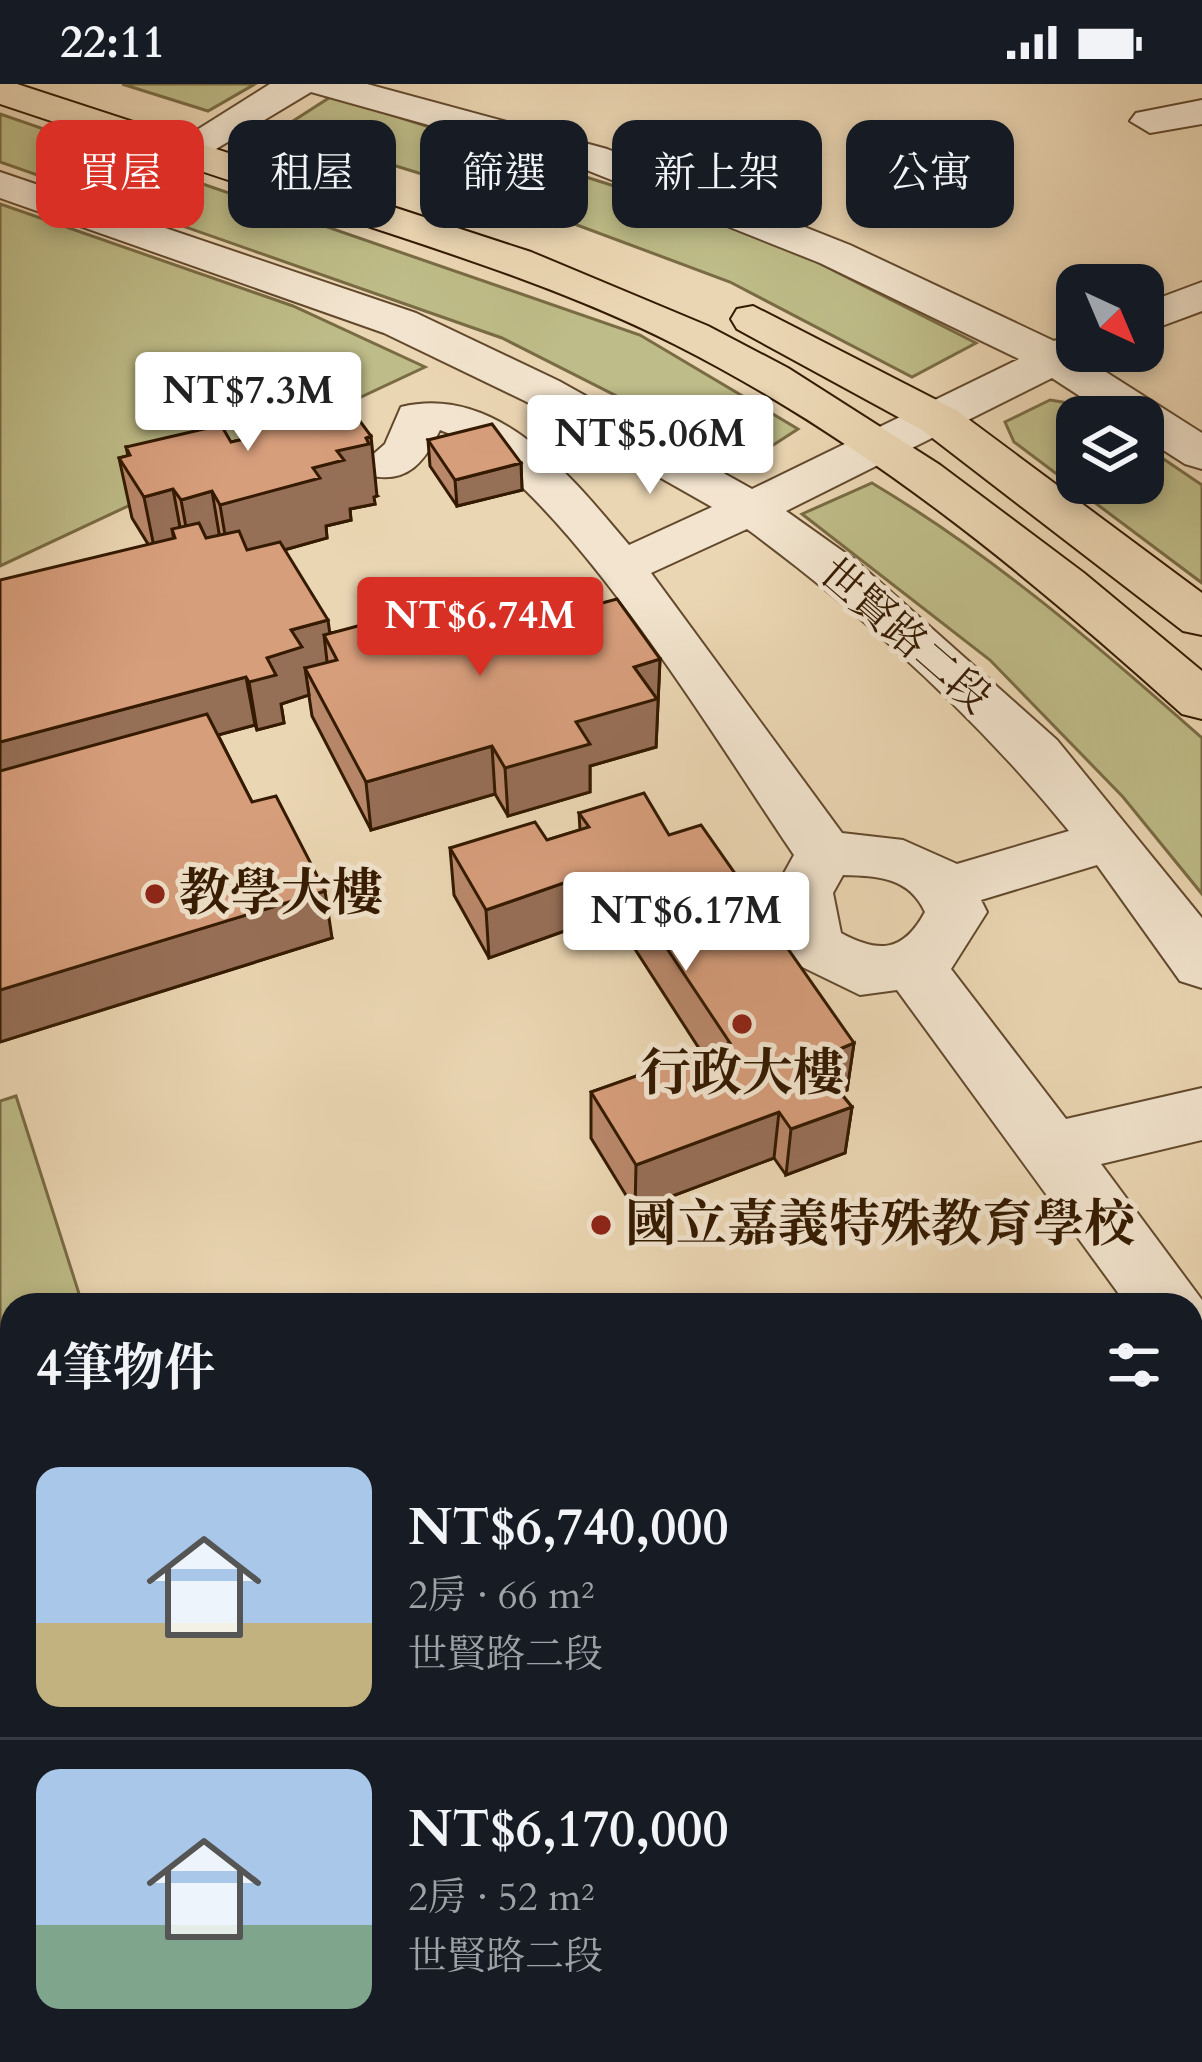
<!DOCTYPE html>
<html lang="zh-TW">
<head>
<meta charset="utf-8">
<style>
  body { margin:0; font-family:Cardo,"Noto Serif TC",serif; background:#242831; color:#f1f3f6; height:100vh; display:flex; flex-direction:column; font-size:45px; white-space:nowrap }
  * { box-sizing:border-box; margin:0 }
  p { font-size:39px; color:#9ea1a6 }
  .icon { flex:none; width:66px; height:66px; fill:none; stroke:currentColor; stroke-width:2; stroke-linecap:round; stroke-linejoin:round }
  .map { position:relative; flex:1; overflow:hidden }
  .panel { position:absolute; left:0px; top:1209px; width:1203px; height:771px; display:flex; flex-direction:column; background:#171b24; border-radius:36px 36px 0 0; box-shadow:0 6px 18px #0003 }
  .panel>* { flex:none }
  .top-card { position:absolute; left:36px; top:36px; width:1131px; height:108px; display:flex; gap:24px }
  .needle { width:78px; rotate:136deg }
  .controls { position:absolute; left:1056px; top:180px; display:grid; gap:24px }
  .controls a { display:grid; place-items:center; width:108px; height:108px; border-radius:24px; background:#171b24; box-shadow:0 6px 18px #0003; font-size:60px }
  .price { position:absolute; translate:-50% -102px; padding:0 27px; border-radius:12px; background:#fff; color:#222; font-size:39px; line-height:78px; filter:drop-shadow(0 3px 6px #0008) }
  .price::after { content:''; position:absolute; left:50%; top:72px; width:36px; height:27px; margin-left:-18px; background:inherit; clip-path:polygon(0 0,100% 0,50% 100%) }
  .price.selected { background:#d93025; color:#fff }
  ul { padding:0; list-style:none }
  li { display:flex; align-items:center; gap:36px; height:300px; padding:0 36px }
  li+li { border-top:3px solid #363941 }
  li span { display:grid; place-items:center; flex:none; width:336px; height:240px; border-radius:24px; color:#555 }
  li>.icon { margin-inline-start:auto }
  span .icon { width:144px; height:144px; fill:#fffc; stroke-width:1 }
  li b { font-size:51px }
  h2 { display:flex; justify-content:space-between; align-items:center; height:144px; padding:0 36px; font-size:51px }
  .chip { padding:0 42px; border-radius:24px; background:#171b24; box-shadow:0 6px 18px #0003; font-size:42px; line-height:108px }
  .chip.selected { background:#d93025; color:#fff }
  .status { display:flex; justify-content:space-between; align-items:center; height:84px; padding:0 60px; background:#171b24; direction:ltr }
  .status svg { height:33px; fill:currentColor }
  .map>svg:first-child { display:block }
  .green { fill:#bebc88; stroke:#796b44; stroke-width:3 }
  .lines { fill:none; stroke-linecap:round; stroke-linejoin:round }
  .minor-casing { stroke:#62492d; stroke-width:4 }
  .major-casing { stroke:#341a00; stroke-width:4 }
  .minor { fill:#f2e4ce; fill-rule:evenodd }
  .major { fill:#ebd6b3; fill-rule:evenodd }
  .wall { fill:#b9886b; stroke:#341a00; stroke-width:3 }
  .shaded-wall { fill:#966f57; stroke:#341a00; stroke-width:3 }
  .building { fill:#d79e7c; stroke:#341a00; stroke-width:3 }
  .poi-dot { fill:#8f2418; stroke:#f2e4ce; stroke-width:4.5 }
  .labels { text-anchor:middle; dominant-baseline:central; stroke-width:10; stroke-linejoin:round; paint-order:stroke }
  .far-street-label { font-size:42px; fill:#341a00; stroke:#f2e4ce }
  .poi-label { font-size:51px; font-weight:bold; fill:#341a00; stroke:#f2e4ce; text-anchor:start }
</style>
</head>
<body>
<div class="status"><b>22:11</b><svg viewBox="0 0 49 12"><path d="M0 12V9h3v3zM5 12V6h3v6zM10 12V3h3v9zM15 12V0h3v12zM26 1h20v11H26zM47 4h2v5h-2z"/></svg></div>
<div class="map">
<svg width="1202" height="1978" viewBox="0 0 1202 1978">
  <rect width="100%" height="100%" fill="#ebd6b3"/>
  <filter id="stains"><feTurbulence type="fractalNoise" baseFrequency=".00167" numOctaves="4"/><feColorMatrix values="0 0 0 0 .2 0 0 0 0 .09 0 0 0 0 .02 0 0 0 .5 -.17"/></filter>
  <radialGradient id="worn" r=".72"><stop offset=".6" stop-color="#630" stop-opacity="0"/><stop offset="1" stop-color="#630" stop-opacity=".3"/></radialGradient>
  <path class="green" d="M122,0H255L208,27Z
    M332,12L655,115L803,171L976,259L912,293L730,198L526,122L279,46Z
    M0,30L640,251L798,345L747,378L502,254L0,78Z
    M0,120L293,222L425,283L0,482Z
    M1050,316L1086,322L1102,333H1077V399H1143V361L1202,401V499L1014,358L1005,338Z
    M872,399C993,471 1097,561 1202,654V810L1123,713L990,576L802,430Z
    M16,1012L82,1219L12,1221V1243L0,1247V1017Z
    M1202,1939V1978H1040L1082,1968H1191V1942Z"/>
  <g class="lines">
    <g class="minor-casing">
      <path id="minor" d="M270,0H367L607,65L850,161L1054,257L1077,249V267H1097L1087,276L1202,349V385L1185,380L1143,353V333H1112L1052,294L786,427L855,476L1057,656L1202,834V904L1180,897L1097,781L981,816L987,828L951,885L1066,1035L1202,1004V1056L1101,1080L1202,1216V1298L1191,1294V1221H1127L897,906L860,911L790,877L781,861L773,809L794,771C721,665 556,387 440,346C425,377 408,401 368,391L361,381L385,360L401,323C499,299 573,395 629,461L712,423L525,317L384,249L0,114V88L416,229L559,297L752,405L1019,275L820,179L579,83L311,8L196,77H168L162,68ZM747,445C864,531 977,634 1069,747L957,780L903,756L842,749L651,489ZM843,791C878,792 909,793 925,828C903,869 878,869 841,849L833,809Z
        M1202,16V40L1150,49L1130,37L1136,29Z
        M1202,198V227L1143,249V220Z
        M1202,1638V1722L1191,1725V1641Z
        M1202,1865V1957L1191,1960V1868Z
        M12,1907V1968H52L48,1978H0V1909Z
        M894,1968H1029L1025,1978H890Z"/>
    </g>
    <g class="major-casing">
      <path id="major" d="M0,0H17L531,168L708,242L788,284L940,381L1084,489L1202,587V635L1182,630C1027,490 864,356 676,261C565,205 446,168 328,129C218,93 109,56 0,20Z
        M753,222L956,326L1202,509V551L1183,547L922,346L737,245L731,235L737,225Z"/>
    </g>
    <use href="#minor" class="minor"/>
    <use href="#major" class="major"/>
  </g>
  <path class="wall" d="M242,336L377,412L374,413L375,420L350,425L351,436L326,442L327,454L284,466L330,549L528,521L587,523L660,575L656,663L590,682V708L508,732L495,710L371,746L312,632L306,592L309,611L281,620L284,639L257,646L255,641L218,651L252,718L332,854L0,958L148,460L132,434L119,374L128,372L126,363L231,358L245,355Z
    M428,356L521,379L522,406L457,422L430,382Z
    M579,729L669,751L854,959L847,1006L840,1008L852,1023L845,1069L786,1091L774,1074L635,1126L591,1054V1008L702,969L622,845L584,858L573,844L489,874L454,811L450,764L547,756L580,746Z"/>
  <path class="shaded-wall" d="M371,352L377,412L374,413L375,420L350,425L351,436L326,442L327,454L230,481L220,421L313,384L337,367Z
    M521,379L522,406L457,422L455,396Z
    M173,405L184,465L172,445L176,467L156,473L144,413Z
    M212,407L222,467L192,476L181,416Z
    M328,536L332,565L324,551L328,586L305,584L309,611L281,620L284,639L257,646L249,598L267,574L291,546Z
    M660,575L656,663L590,682V708L508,732L505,684L576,638L634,583Z
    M246,593L255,641L0,710V658Z
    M492,662L495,710L371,746L366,698Z
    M572,796L573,844L489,874L486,826Z
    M622,797V845L584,858L583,811Z
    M325,807L332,854L0,958V906Z
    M854,959L847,1006L807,1023L813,976Z
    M852,1023L845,1069L786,1091L791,1045Z
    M779,1028L774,1074L635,1126L636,1081Z
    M1202,1556V1579L1191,1584V1561Z"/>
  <path class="building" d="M332,314L339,323L348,321L371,352L366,354L369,360L337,367L344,376L313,384L320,394L220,421L212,407L181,416L173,405L144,413L119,374L130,371L126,363L221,341L231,358L253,353L242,336Z
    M492,340L521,379L455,396L428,356Z
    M199,439L206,454L239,447L247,466L280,458L328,536L291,546L302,563L267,574L276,591L249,598L246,593L0,658V496L175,454L172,445Z
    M515,500L528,521L576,508L587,523L617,515L660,575L634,583L657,615L576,638L590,660L505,684L492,662L366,698L305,584L337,576L324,551Z
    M207,630L252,718L276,712L325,807L0,906V687Z
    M644,709L669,751L701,741L854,959L813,976L852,1023L791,1045L779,1028L636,1081L591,1008L730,959L622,797L583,811L572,796L486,826L450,764L535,738L547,756L589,743L579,729Z
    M1202,1404V1556L1191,1561V1409Z"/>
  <g class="poi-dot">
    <circle cx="155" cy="810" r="12"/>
    <circle cx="742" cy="940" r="12"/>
    <circle cx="601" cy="1141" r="12"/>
  </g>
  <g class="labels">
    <g class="far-street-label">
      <text transform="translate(905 552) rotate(41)">世賢路二段</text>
    </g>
    <g class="poi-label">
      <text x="179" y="810">教學大樓</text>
      <text x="742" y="990" text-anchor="middle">行政大樓</text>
      <text x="625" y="1141">國立嘉義特殊教育學校</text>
    </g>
  </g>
  <rect width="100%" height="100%" filter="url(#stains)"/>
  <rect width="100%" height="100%" fill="url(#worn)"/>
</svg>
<div class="controls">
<a><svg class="needle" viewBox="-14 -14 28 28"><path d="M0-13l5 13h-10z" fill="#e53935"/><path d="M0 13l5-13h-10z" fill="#9ea1a6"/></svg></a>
<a><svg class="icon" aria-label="layers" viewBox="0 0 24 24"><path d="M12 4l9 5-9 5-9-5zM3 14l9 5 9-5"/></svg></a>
</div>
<b class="price" style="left:248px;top:370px">NT$7.3M</b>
<b class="price" style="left:650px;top:413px">NT$5.06M</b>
<b class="price selected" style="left:480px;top:595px">NT$6.74M</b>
<b class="price" style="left:686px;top:890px">NT$6.17M</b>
<div class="top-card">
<a class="chip selected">買屋</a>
<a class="chip">租屋</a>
<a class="chip">篩選</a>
<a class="chip">新上架</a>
<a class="chip">公寓</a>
</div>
<section class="panel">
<h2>4筆物件<svg class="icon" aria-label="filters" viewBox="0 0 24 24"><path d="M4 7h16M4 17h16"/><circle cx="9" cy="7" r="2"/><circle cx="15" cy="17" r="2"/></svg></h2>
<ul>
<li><span style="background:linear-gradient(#a9c7e8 65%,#c2b280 0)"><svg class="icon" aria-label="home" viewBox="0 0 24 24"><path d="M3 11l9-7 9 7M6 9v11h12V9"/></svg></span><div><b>NT$6,740,000</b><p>2房 · 66 m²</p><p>世賢路二段</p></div></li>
<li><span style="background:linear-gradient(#a9c7e8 65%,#7fa58c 0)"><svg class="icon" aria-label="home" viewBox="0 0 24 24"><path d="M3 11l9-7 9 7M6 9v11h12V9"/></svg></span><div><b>NT$6,170,000</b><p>2房 · 52 m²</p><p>世賢路二段</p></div></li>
</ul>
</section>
</div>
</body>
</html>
